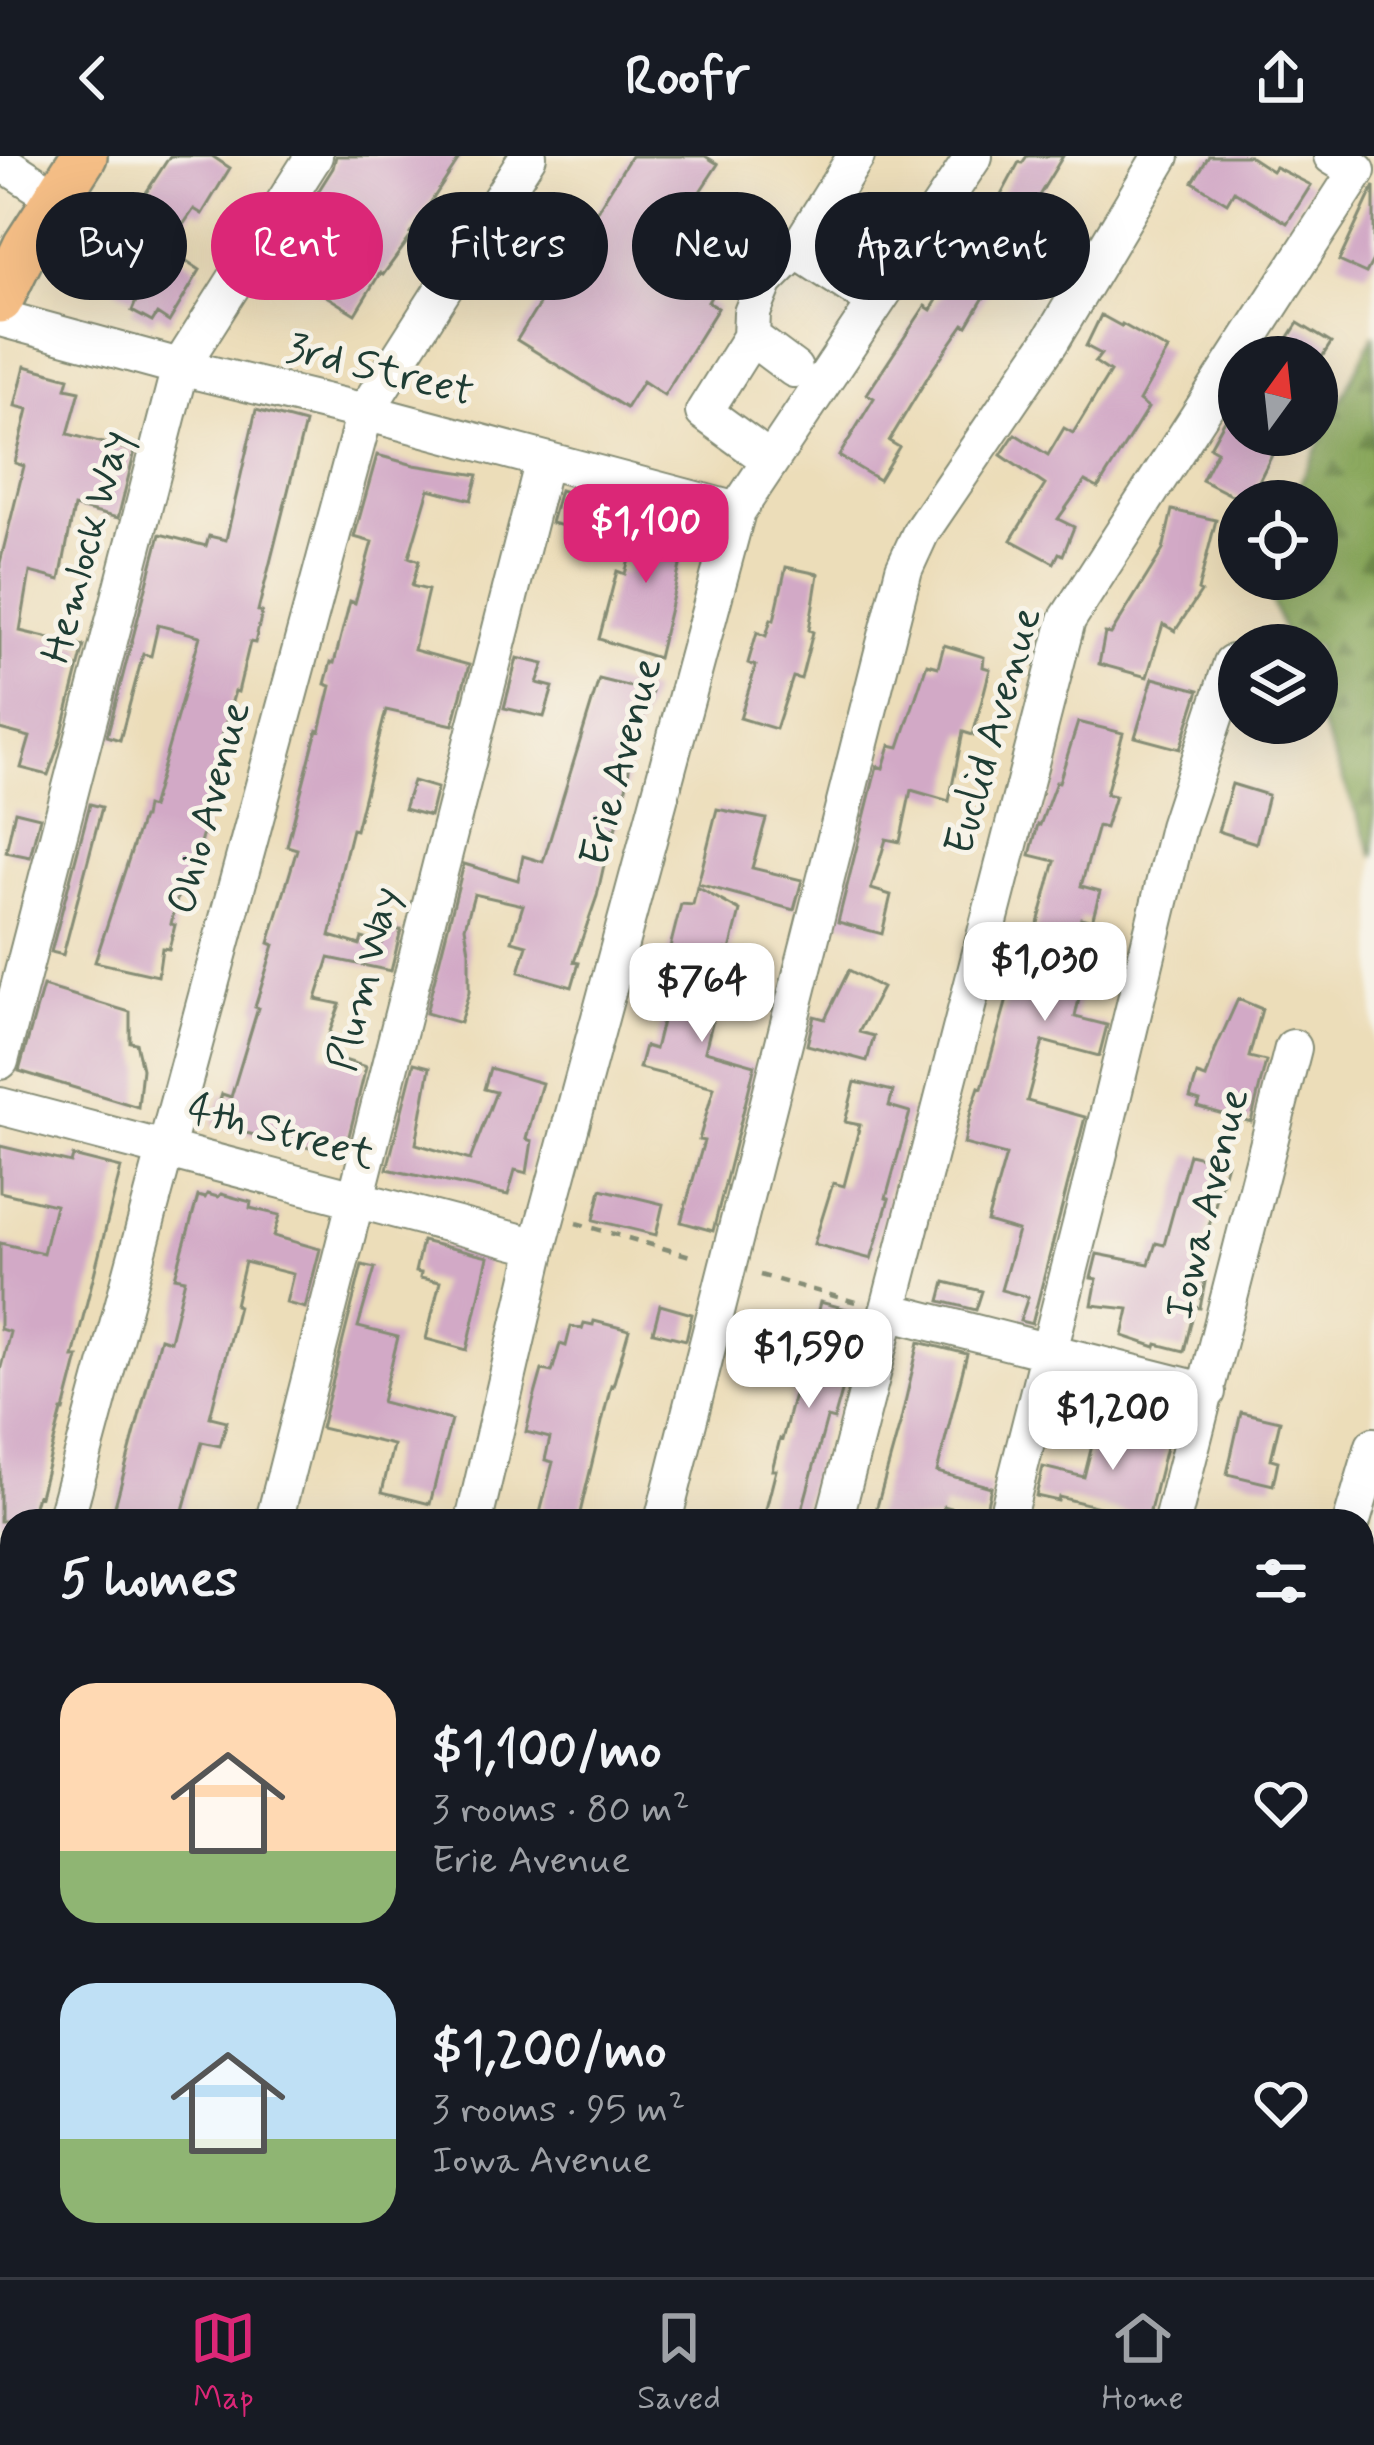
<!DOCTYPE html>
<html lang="en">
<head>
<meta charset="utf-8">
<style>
  body { margin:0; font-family:Mynerve,sans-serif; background:#242831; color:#f1f3f6; height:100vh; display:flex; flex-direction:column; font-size:45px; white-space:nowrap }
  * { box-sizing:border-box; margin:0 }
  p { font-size:39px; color:#9ea1a6 }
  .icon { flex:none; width:66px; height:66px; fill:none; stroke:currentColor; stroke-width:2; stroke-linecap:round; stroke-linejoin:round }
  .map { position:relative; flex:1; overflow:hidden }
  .sheet { position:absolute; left:0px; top:1353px; width:1374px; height:768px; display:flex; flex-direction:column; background:#171b24; border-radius:36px 36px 0 0; box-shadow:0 12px 48px #0002 }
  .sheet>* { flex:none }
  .hud { position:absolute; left:36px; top:36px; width:1302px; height:108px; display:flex; gap:24px }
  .needle { width:78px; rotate:15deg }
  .controls { position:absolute; left:1218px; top:180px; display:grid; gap:24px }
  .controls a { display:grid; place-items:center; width:120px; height:120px; border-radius:50%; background:#171b24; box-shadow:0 12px 48px #0002; font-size:60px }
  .price { position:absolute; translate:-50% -102px; padding:0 27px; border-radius:24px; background:#fff; color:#222; font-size:39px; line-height:78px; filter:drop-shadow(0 3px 6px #0008) }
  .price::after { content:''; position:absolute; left:50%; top:72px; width:36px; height:27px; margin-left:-18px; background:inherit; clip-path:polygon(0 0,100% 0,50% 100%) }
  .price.on { background:#db2777; color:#fff }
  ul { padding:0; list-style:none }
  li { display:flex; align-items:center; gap:36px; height:300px; padding:0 60px }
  li span { display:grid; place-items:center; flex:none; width:336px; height:240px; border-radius:36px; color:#555 }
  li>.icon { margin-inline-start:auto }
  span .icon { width:144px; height:144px; fill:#fffc; stroke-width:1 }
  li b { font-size:51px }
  h2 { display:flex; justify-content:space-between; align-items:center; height:144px; padding:0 60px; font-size:51px }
  .chip { padding:0 42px; border-radius:54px; background:#171b24; box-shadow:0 12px 48px #0002; font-size:42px; line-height:108px }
  .chip.on { background:#db2777; color:#fff }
  header { display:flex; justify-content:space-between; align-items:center; height:156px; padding:0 60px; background:#171b24; font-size:54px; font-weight:700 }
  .tabs { display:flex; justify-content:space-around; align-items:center; height:168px; border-top:3px solid #363941; background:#171b24; font-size:33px; color:#9ea1a6 }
  .tabs a { display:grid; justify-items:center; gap:6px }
  .tabs .on { color:#db2777 }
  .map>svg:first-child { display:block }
  .forest { fill:url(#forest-firs); stroke:#527146; stroke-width:3 }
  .building { fill:#d2a9c6 }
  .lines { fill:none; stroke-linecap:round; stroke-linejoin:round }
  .minor-casing { stroke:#868d76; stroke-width:40 }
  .major-casing { stroke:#868d76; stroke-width:50 }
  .path { stroke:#868d76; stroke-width:4.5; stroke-dasharray:9 9; stroke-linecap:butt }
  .minor { stroke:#fff; stroke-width:36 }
  .major { stroke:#f5be86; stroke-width:45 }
  .labels { text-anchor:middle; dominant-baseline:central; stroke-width:10; stroke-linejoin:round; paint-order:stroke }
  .street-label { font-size:42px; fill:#1f3d34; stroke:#f7f3e8 }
</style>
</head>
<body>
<header><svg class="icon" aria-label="back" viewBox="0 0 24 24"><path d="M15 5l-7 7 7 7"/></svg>Roofr<svg class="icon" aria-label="share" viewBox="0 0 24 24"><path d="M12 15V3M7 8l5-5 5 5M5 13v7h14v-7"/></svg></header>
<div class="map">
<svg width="1374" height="2121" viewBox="0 0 1374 2121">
  <defs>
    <pattern id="forest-firs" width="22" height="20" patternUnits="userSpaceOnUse" patternTransform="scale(3)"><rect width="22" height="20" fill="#86a558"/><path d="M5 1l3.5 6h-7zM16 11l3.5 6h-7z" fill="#6d884a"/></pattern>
  </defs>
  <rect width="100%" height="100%" fill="#f7f3e8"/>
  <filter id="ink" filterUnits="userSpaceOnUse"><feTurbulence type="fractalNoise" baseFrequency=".00833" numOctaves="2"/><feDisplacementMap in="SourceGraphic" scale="24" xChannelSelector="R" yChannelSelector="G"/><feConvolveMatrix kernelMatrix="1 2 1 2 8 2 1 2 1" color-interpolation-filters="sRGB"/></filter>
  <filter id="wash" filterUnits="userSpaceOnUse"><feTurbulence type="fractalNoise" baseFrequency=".004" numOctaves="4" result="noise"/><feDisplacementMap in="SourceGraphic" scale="48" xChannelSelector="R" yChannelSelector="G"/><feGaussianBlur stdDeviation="2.7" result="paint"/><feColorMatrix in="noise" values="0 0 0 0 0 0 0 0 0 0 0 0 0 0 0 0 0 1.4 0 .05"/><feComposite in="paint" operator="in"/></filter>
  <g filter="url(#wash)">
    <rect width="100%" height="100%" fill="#ecddb9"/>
    <path class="forest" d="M1374,178V701L1317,559V489H1289L1263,423H1317V345H1291Z"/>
    <g id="blocks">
      <path class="building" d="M170,0H212L230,12L202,58L194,53L167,92L200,114L169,166L157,158L152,166L132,155L136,145L93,118Z
        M336,0H461L410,78L412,79L383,119L380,117L355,158L313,132L316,129L275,104L333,12Z
        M631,0H705L718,8L699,37L750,73L708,146L718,152L664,239L643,225L626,252L517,184Z
        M1027,0H1063L1020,71L1030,77L1013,109L1006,104L967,170L964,168L932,214L889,285L899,291L879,324L839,300L874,242L867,238L925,150L931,154L962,102L966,104L1019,6L1022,7Z
        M1209,0H1249L1272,15L1275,11L1311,29L1287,67L1234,35L1227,47L1193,26Z
        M1374,30V102L1366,117L1339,105Z
        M1101,159L1121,170L1122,168L1168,194L1139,245L1148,252L1098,332L1085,325L1058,363L1074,371L1063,399L1059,397L1054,407L1011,384L1045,329L1001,299L1015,278L1048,299L1064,272L1073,277L1110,216L1095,206L1101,198L1086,190Z
        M1298,167L1331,187L1322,201H1276Z
        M25,210L69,222L66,232L80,235L68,278L135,295L118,362L74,351L60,424L30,416L20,475L84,490L59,588L48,619L21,612L30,581L0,573V407L24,310L15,307L28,253L15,250Z
        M1239,239V279H1282L1249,345H1243L1202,324L1217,295L1210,291Z
        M256,254L305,267L258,455L262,456L255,487L250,486L238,536L235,535L222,580L225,581L204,673L188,728L181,726L171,768L175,769L169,793L162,792L158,820L95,806L142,662H144L146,650L151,652L200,480L158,469L151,500L143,498L120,584L107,580L160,378L206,390L209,380L226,384Z
        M377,299L414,309L478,319L471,344L429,333L409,401L419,405L412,430L428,434L414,494L469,509L453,569L386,554L356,674L352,673L339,725L336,756L330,780L360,789L362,782L382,787L389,773L401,774L391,815L329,802L316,843L340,848L322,897L366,911L344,1000L212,969L222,938L231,941L258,852L255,851L274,789L269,787L297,693L287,690L317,574L320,575L331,530L325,528L331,506L334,507L350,445L355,447L372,386L354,381Z
        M560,334L589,343L580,374L551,367Z
        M1172,354L1216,364L1198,434L1201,436L1175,475L1163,468L1147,521L1099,508L1105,477L1111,478L1163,394Z
        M643,355L690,368L658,502L599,483L617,415L625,418Z
        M786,411L818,418L809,474L813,476L801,523L793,521L776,573L740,562L756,510L748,507L757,476L766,480L771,463L774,464Z
        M944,489L984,501L983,511L990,513L973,579L963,576L949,645L911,634L900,686L886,683L871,733L891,739L882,778L838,766L877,610L883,612L890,589L899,591L927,508L938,511Z
        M517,502L544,508L537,527L553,531L544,561L504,552Z
        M1153,522L1199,534L1180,593L1135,581Z
        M599,523L652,536L634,584L626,632L615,674L612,673L597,740L574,806L579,807L572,831L519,816L527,789L512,785L523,749L474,738L465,771L469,795V836L460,867L426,857L464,708L518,724L523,700L543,706Z
        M1078,566L1123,577L1106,638L1115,640L1105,672L1098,670L1081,730L1100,735L1092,765L1081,762L1064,829L1081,834L1075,861L1107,869L1099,900L1043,885L1027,945L1085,961L1032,1168L1020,1165L1028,1141L1001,1134L1018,1075L987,1066L1006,999L964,988L971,955L979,931L982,932L1015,815L1024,818L1055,705L1030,699L1038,668L1040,669L1056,626H1059Z
        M413,625L437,632L430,660L404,653Z
        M1232,628L1268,639L1256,687L1218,675Z
        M90,648L102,651L63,799L51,796Z
        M717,653L766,663L752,712L802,724L794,754L698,728Z
        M15,655L40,661L30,701L6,696Z
        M697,731L740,755L730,794L726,793L715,838L719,839L705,895L755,909L713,1075L681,1066L704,985L699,984L714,931L639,912L645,890L655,893L673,822L663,819L681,748L693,749Z
        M849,814L882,832L859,876L874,880L867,905L807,889L814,860L825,863Z
        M43,830L130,856V886L136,887L142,913L138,951L19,915Z
        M1238,843L1262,853L1249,901L1266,905L1251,966L1198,951L1200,945L1190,942L1197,919L1206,922L1216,892Z
        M414,907L430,911L416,988L470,1004L496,936L484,933L490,912L542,927L526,983L532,985L527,1017L515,1014L508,1039L387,1013Z
        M855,926L893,935L889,950L910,956L886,1042L889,1043L871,1103L814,1088L833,1027L844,1030L860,969L845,966Z
        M0,990L71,1007L73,1000L121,1012L73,1201H78L64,1255H62L40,1340L37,1339L30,1365H0V1215L10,1176L0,1173V1087L43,1097L55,1049L0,1036Z
        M1189,998L1227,1007L1201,1098L1205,1099L1199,1125L1205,1126L1200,1152L1195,1151L1184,1195L1157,1188L1156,1191L1123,1180L1129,1153L1092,1149L1097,1123L1091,1122L1097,1098L1149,1108L1156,1087L1164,1089Z
        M601,1033L663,1048L656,1079L594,1064Z
        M207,1038L218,1041L221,1038L251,1046L250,1052L280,1059L274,1080L320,1093L305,1152L286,1147L293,1118L245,1106L235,1149L238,1150L210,1261L227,1265L220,1290L202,1286L180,1365H111L160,1182L170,1185L185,1123L175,1121L198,1040L205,1042Z
        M422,1085L488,1101L467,1194L426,1183L440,1126L420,1122L421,1117L415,1116Z
        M362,1109L375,1112L358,1171L398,1181L382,1246L451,1264L430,1348L382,1336L393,1289L321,1272Z
        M945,1126L982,1135L976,1154L940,1145Z
        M820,1146L862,1157L856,1177L842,1174L829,1228L843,1232L834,1264L827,1262L799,1365H763L776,1314H772L780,1283L782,1284L808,1185L798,1182L804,1159L816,1162Z
        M660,1149L692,1158L686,1184L653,1176Z
        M594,1165L629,1174L613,1230L611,1229L578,1365H538L553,1306L545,1304L550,1282L526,1276L533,1246L542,1214L552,1216L560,1188L566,1190L571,1170L582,1173L584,1167L593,1169Z
        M919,1186L967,1198L937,1316L991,1331L984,1361L944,1350L940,1365H873L900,1268Z
        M1066,1223L1101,1232L1095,1258L1059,1249Z
        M1241,1256L1280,1265L1271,1303L1278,1305L1273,1329L1227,1318Z
        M1098,1266L1168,1283L1148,1363L1059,1341L1058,1345L1036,1340L1043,1311L1084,1321Z"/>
    </g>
  </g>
  <g filter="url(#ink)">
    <use href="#blocks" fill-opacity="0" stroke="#868d76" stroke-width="3"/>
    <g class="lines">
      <g class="minor-casing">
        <path id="minor" d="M0,5L57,42
          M796,94L876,146
          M0,162L180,211L365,256L737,355
          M751,181L704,256L770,304
          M794,213L751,181L752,157L765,125L800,90L856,0
          M0,905L180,211L314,0
          M0,950L538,1091
          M888,1155L1207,1236
          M65,1365L365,256L528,0
          M274,1365L544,304
          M474,1365L538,1091L737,355L974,0
          M663,1365L904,413L921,376L1050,186L1161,0
          M834,1365L1067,464L1357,15L1332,0
          M1006,1365L1096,1009L1178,671L1232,507
          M1172,1365L1293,892
          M1352,1365L1374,1290
          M0,1610L12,1565
          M0,1667L12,1670
          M1307,2109L1312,2121
          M80,2121L83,2109
          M352,2121L355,2109
          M556,2121L559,2109
          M755,2121L758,2109
          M956,2121L959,2109
          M1163,2121L1166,2109"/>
      </g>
      <g class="major-casing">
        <path id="major" d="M0,144L26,90L84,0"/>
      </g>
      <path class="path" d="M576,1067L697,1102
        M760,1119L859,1147"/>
      <use href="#minor" class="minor"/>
      <use href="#major" class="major"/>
    </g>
  </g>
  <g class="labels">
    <g class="street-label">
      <text transform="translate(380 215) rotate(14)">3rd Street</text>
      <text transform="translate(87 391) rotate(-75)">Hemlock Way</text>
      <text transform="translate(994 575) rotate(-74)">Euclid Avenue</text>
      <text transform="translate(622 606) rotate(-75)">Erie Avenue</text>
      <text transform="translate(210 652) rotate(-75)">Ohio Avenue</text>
      <text transform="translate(365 823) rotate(-76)">Plum Way</text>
      <text transform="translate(281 977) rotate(15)">4th Street</text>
      <text transform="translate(1208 1048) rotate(-76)">Iowa Avenue</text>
    </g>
  </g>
</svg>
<div class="controls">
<a><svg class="needle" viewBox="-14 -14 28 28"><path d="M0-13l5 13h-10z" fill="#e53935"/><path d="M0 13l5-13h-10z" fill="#9ea1a6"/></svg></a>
<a><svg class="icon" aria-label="locate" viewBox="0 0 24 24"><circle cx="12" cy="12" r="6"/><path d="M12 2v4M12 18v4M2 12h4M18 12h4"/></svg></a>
<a><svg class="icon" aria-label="layers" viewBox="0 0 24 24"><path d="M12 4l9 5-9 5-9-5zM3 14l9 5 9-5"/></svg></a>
</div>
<b class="price on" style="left:646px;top:430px">$1,100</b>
<b class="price" style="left:1045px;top:868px">$1,030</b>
<b class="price" style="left:702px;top:889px">$764</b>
<b class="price" style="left:809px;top:1255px">$1,590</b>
<b class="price" style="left:1113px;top:1317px">$1,200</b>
<div class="hud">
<a class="chip">Buy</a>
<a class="chip on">Rent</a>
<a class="chip">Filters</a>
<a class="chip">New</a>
<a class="chip">Apartment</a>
</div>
<section class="sheet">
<h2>5 homes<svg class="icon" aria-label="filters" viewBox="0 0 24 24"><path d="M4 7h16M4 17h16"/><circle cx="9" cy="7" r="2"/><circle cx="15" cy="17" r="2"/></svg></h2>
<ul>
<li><span style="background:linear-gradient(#ffd9b3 70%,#8fb573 0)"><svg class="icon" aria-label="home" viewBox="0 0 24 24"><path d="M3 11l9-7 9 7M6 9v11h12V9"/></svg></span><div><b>$1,100/mo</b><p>3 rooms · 80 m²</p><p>Erie Avenue</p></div><svg class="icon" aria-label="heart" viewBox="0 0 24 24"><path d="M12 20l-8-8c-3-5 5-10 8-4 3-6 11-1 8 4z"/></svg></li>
<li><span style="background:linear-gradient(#bfe0f5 65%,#8fb573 0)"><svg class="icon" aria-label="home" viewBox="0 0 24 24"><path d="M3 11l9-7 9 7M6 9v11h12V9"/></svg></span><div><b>$1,200/mo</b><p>3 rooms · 95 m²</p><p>Iowa Avenue</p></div><svg class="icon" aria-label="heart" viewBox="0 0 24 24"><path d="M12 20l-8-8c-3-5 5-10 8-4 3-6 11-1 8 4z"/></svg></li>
</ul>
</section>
</div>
<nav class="tabs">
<a class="on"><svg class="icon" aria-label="map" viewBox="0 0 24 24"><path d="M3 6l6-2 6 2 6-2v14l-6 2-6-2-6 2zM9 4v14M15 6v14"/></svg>Map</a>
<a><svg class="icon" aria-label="saved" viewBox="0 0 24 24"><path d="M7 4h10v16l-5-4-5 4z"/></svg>Saved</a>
<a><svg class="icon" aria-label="home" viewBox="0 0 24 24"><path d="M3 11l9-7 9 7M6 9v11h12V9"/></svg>Home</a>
</nav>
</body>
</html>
